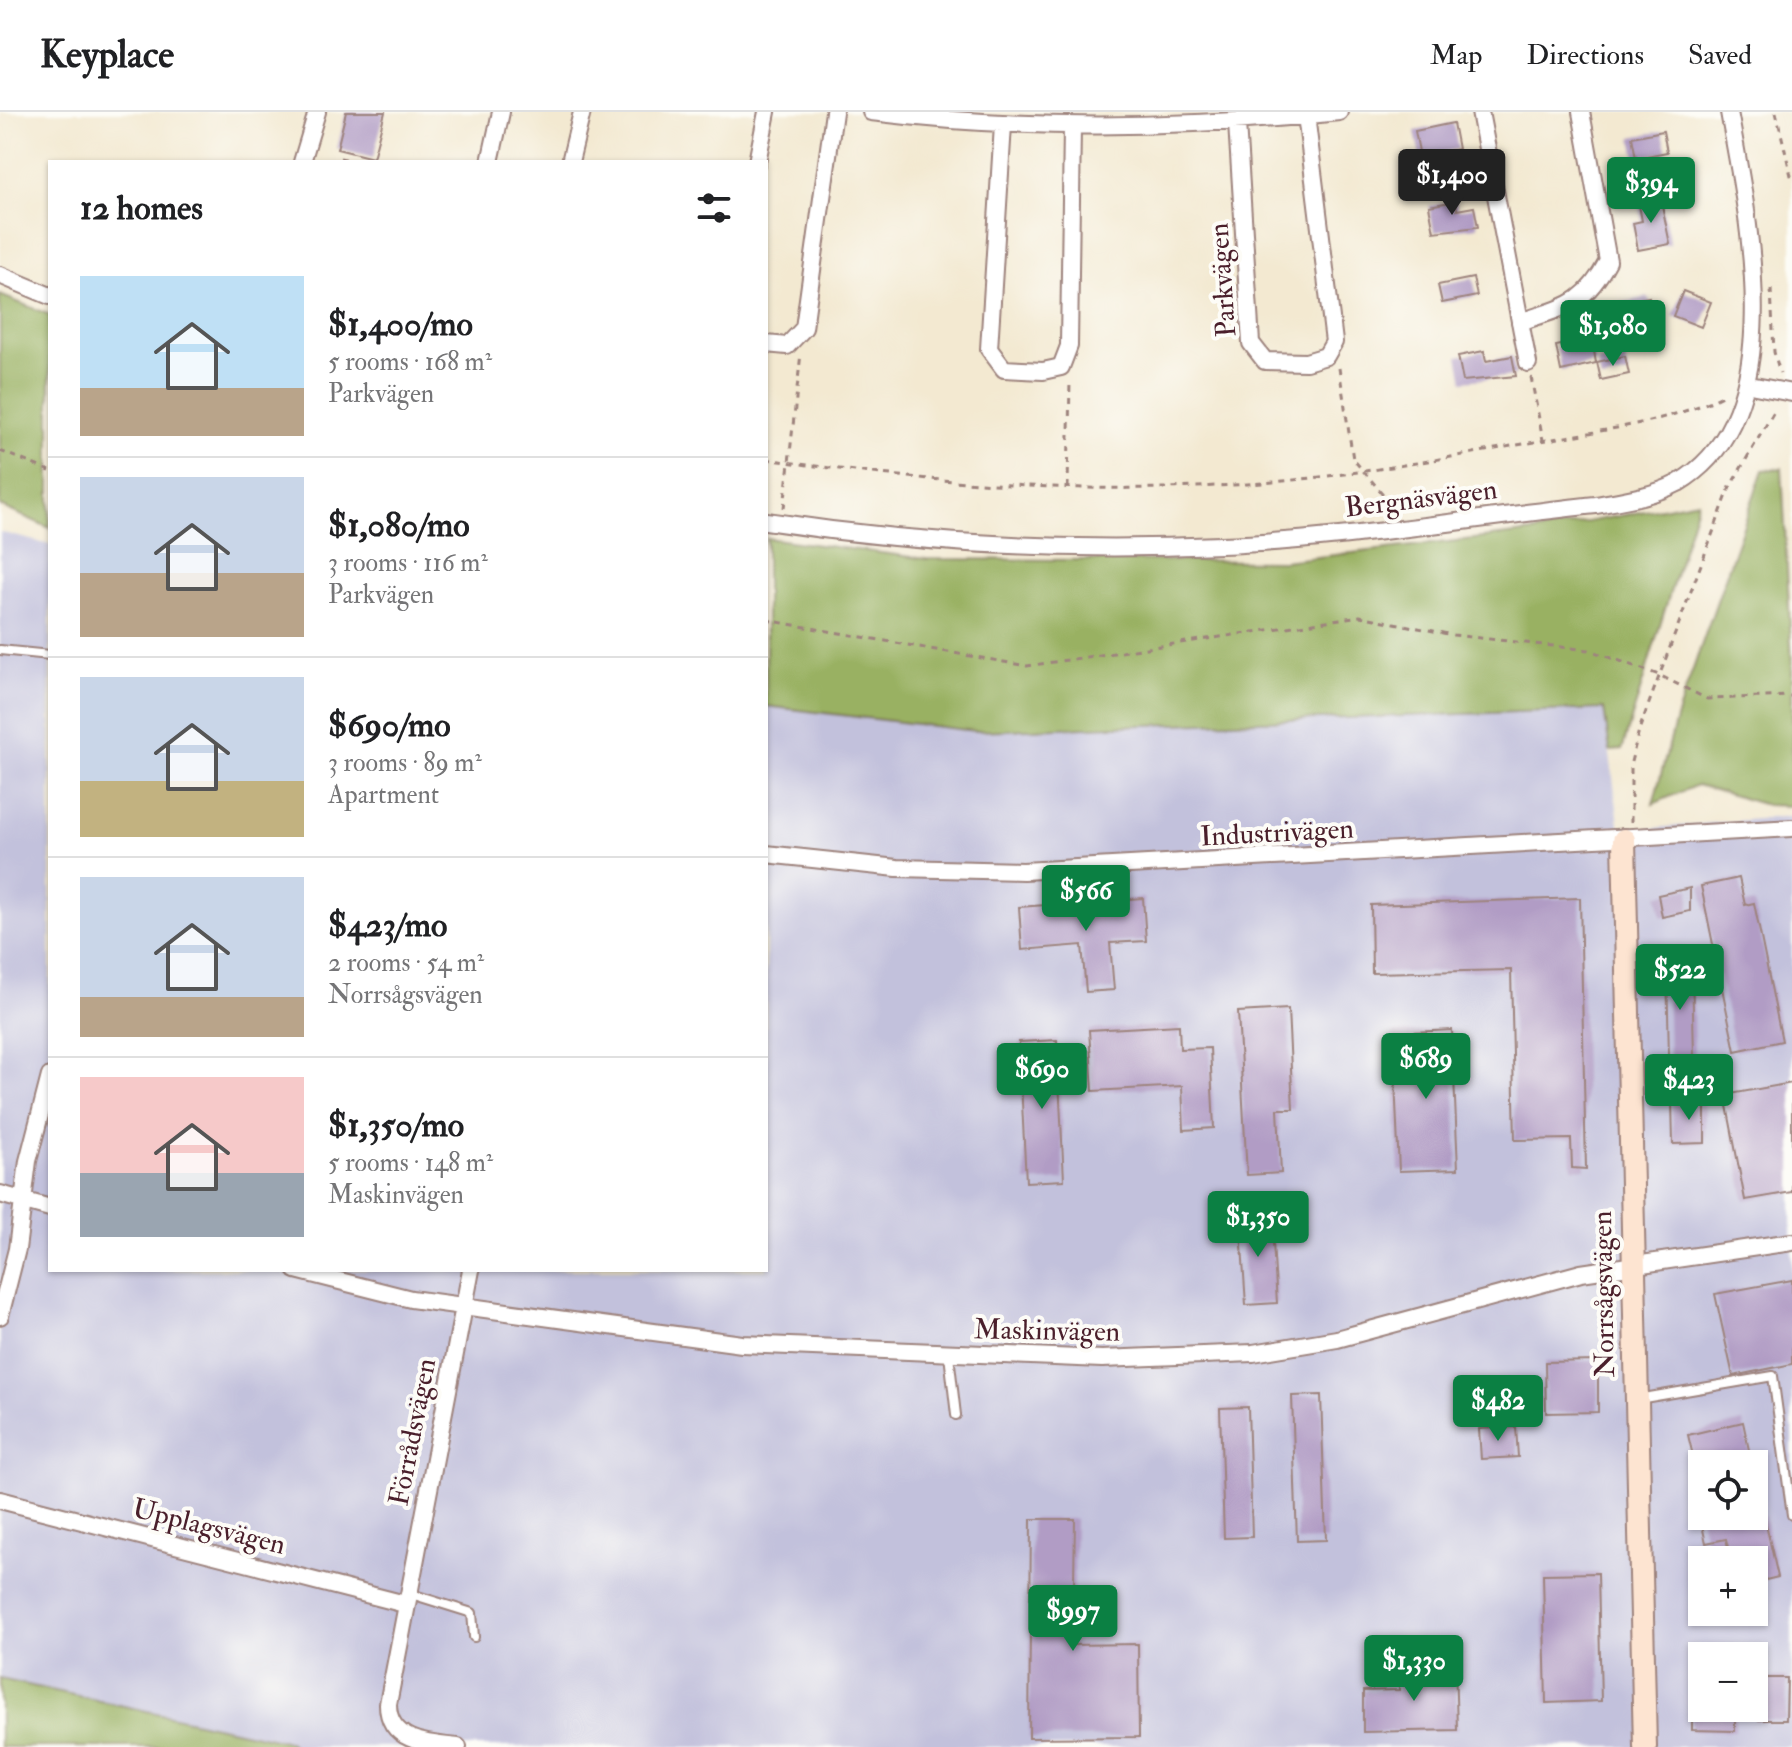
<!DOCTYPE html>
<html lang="en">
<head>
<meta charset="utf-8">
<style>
  body { margin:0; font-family:"IM FELL Double Pica",serif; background:#f6f6f6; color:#202124; height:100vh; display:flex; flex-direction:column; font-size:30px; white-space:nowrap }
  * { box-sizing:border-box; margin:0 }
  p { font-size:26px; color:#757577 }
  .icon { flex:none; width:44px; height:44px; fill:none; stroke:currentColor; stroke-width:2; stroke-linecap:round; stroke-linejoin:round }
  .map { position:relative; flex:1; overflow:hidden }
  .drawer { position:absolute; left:48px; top:48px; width:720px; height:1112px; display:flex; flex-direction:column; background:#fff; border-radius:0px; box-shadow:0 2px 6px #0004 }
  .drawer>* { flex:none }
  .buttons { position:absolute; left:1688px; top:1338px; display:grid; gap:16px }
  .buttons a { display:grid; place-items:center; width:80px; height:80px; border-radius:0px; background:#fff; box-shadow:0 2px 6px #0004; font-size:40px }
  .price { position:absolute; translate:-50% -68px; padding:0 18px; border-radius:8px; background:#0b8043; color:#fff; font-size:26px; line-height:52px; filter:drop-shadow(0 2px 4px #0008) }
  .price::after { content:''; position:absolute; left:50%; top:48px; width:24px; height:18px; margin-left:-12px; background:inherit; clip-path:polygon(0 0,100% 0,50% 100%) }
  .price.active { background:#222; color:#fff }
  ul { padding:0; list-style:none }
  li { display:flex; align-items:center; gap:24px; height:200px; padding:0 32px }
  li+li { border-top:2px solid #e0e0e0 }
  li span { display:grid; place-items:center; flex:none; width:224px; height:160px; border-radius:0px; color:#555 }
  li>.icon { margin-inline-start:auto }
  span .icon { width:96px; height:96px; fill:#fffc; stroke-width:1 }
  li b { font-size:34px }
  h2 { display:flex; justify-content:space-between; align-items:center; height:96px; padding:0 32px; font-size:34px }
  header { display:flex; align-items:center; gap:48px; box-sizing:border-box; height:112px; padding:0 40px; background:#fff; border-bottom:2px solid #e0e0e0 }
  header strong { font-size:38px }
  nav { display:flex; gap:44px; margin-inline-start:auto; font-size:28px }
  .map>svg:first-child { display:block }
  .industrial { fill:#c2c1dc; fill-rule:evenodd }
  .forest { fill:#99b162; stroke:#726846; stroke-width:2 }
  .building { fill:#b19cc5 }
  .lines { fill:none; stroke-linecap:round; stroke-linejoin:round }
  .lane-casing { stroke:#9e847e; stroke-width:12 }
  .street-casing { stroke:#9e847e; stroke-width:20 }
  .secondary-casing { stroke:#9e847e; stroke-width:26 }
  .path { stroke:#9e847e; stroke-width:3; stroke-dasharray:6 6; stroke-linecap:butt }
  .lane { stroke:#fff; stroke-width:8 }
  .street { stroke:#fff; stroke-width:16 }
  .secondary { stroke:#fde4d1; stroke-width:22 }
  .labels { text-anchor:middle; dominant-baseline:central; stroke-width:8; stroke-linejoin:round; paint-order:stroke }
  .street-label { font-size:28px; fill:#4a1f2b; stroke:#fdfcf7 }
</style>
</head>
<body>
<header>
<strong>Keyplace</strong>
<nav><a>Map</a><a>Directions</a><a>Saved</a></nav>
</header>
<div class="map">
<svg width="1792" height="1635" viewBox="0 0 1792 1635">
  <rect width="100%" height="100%" fill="#fdfcf7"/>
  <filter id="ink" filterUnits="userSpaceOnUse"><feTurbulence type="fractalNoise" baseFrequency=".0125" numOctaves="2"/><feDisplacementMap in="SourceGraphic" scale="16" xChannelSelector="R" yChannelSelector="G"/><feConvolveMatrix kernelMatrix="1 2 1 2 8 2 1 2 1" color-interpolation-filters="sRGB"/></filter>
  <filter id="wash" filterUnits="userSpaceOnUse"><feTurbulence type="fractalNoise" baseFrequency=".006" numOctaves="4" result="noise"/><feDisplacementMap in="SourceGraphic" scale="32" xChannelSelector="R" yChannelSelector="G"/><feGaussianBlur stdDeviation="1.8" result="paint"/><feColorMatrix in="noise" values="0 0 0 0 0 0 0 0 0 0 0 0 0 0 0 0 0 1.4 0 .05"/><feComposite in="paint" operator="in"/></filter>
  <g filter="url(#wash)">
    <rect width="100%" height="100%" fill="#f3e9d1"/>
    <path class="industrial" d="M0,420L50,433V1158H766V594L975,619L1604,597L1620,719L1792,704V1635H294L289,1630L0,1567ZM1702,1352H1754V1404H1702ZM1702,1448H1754V1500H1702ZM1702,1544H1754V1596H1702Z"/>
    <path class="forest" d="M0,183L50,203V416L0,394Z
      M1782,356L1792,554V694L1766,693L1697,673L1653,692L1678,600L1763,358Z
      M1698,389L1622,638L1610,639L1604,597L975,619L766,594V426L927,447L1283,449L1534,420Z
      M0,1567L289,1630L294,1635H0Z"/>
    <g id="blocks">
      <path class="building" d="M346,0H385L373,46L337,37Z
        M1453,11L1458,37L1420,45L1415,19Z
        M1663,19L1667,40L1636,46L1632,25Z
        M1660,84L1670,132L1638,138L1633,111L1642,109L1638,88Z
        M1456,89L1457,98L1474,95L1478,115L1434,120L1429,94Z
        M1473,166L1477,184L1442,191L1438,173Z
        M1683,179L1711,190L1701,215L1673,204Z
        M1649,185L1655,216L1625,221L1619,191Z
        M1592,227L1596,251L1561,259L1556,234Z
        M1484,239L1486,249L1512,244L1516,264L1463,269L1458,244Z
        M1625,244L1629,262L1601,268L1597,250Z
        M1739,766L1745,793L1754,791L1782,929L1735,939L1701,774Z
        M1690,776V799L1662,805L1658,783Z
        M1143,786L1146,829L1110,831L1114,878L1086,880L1082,833L1022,838L1019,795Z
        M1580,786L1586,1057L1572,1056L1571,1027L1515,1028L1511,858L1372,861L1371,793Z
        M1667,854H1692L1694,946H1669Z
        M1288,897L1293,997H1278L1281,1061L1247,1063L1238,900Z
        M1179,913L1180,937L1210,936L1214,1016L1184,1018L1182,974L1093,979L1089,918Z
        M1452,918L1458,1057L1399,1059L1393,921Z
        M1057,928L1064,1068L1026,1070L1019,930Z
        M1792,971V1080L1745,1088L1725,983Z
        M1672,988L1705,990V1031L1673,1032Z
        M1271,1101L1277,1191L1246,1193L1240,1103Z
        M1792,1168V1252L1733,1264L1715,1182Z
        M1598,1249V1300L1546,1301L1545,1250Z
        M1321,1283L1326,1428L1297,1429L1292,1284Z
        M1248,1295L1252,1425L1224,1426L1220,1296Z
        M1743,1310L1752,1352H1695L1688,1323Z
        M1516,1315L1518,1345L1481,1347L1479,1317Z
        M1700,1404H1764L1778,1465L1754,1471V1448H1731L1726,1427L1706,1431Z
        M1031,1407H1075L1073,1533L1138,1532L1139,1625L1029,1626Z
        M1598,1461L1601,1589L1546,1591L1543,1462Z
        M1455,1551L1457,1618L1363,1620V1579L1399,1578V1559L1438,1558V1552Z
        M1754,1566H1787L1786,1608H1754Z
        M1692,1596H1735V1619L1692,1618Z"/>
    </g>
  </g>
  <g filter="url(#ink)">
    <use href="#blocks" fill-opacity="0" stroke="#9e847e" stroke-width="2"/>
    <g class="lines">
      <g class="lane-casing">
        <path id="lane" d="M0,538L50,543
          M949,1243L956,1303
          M1638,1287L1773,1264L1792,1403
          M408,1481L472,1501L474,1525"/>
      </g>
      <g class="street-casing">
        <path id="street" d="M871,0C1027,19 1182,17 1339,0
          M1480,0L1528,251
          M1237,11L1251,231L1265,249L1306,250L1326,244L1334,230L1306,3
          M1003,13L989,237L1004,257L1043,259L1061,255L1069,234L1072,15
          M302,50L317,0
          M490,50L501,0
          M570,50L582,0
          M757,50L767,0
          M0,163L50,184
          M1520,210C1566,194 1584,194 1608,149L1581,0
          M766,232L787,234L804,216L834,0
          M1755,274L1792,281
          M766,409C916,432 1069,440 1221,433C1347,428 1471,406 1596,393C1624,388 1653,384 1678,371C1792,305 1749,110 1729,0
          M766,742L897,756L1023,759L1792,716
          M0,1082L50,1096
          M296,1158L411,1187L742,1232L1102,1247L1253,1241L1337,1227L1581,1161L1792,1130
          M0,1204L17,1137L28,1049L50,964
          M0,1388L405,1492
          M458,1635C428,1632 388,1630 388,1592L471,1158"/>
      </g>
      <g class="secondary-casing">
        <path id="secondary" d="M1624,728L1645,1635"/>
      </g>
      <path class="path" d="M1776,0L1792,68
        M340,46L359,50
        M1771,177L1774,240L1780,261
        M1339,256L1353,347L1400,402
        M1531,265L1543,328
        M0,339L50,359
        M766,347C934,372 1104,385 1273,370C1350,363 1425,350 1501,336C1568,323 1664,314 1724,283
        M1068,376L1070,268
        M784,396L801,241
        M766,508L1027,554L1360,504L1453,523L1589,538L1659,563L1707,587L1792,584
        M1631,710V650L1639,618L1730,375L1776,296"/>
      <use href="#lane" class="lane"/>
      <use href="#street" class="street"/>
      <use href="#secondary" class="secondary"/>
    </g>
  </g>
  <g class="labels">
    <g class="street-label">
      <text transform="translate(1223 168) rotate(-94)">Parkvägen</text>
      <text transform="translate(1421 387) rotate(-7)">Bergnäsvägen</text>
      <text transform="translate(1277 721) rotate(-3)">Industrivägen</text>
      <text transform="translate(1604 1182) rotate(-91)">Norrsågsvägen</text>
      <text transform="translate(1047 1219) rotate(1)">Maskinvägen</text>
      <text transform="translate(413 1320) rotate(-79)">Förrådsvägen</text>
      <text transform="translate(209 1415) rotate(14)">Upplagsvägen</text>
    </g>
  </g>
</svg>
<div class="buttons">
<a><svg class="icon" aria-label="locate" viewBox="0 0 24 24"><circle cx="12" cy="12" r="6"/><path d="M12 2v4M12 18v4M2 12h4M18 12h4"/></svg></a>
<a>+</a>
<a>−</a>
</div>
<b class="price active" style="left:1452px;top:105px">$1,400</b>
<b class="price" style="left:1651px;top:113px">$394</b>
<b class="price" style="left:1613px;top:256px">$1,080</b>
<b class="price" style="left:1086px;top:821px">$566</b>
<b class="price" style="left:1680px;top:900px">$522</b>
<b class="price" style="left:1426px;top:989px">$689</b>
<b class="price" style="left:1042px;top:999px">$690</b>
<b class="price" style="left:1689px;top:1010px">$423</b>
<b class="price" style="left:1258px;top:1147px">$1,350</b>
<b class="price" style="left:1498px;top:1331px">$482</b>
<b class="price" style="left:1073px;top:1541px">$997</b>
<b class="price" style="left:1414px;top:1591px">$1,330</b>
<section class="drawer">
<h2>12 homes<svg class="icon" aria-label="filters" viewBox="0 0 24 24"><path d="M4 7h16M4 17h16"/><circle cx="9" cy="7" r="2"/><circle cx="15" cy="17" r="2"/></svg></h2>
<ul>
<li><span style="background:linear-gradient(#bfe0f5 70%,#b9a48a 0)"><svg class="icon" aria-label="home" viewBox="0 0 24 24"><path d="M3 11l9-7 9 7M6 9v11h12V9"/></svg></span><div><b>$1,400/mo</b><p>5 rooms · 168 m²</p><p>Parkvägen</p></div></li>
<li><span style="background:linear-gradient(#c9d6e8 60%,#b9a48a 0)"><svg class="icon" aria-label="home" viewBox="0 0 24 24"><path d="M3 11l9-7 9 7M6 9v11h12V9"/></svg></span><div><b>$1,080/mo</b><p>3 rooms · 116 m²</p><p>Parkvägen</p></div></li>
<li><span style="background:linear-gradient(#c9d6e8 65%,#c2b280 0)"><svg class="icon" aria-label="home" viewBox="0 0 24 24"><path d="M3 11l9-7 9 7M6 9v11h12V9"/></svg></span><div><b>$690/mo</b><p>3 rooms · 89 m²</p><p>Apartment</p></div></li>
<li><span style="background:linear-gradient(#c9d6e8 75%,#b9a48a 0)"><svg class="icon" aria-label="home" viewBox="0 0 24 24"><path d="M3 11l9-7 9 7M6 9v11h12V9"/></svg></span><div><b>$423/mo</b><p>2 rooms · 54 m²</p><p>Norrsågsvägen</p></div></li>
<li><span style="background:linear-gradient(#f6c9c9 60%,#9aa5b1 0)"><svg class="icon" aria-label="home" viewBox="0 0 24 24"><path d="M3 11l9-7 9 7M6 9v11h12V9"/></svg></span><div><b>$1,350/mo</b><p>5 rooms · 148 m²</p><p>Maskinvägen</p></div></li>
</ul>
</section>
</div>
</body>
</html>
